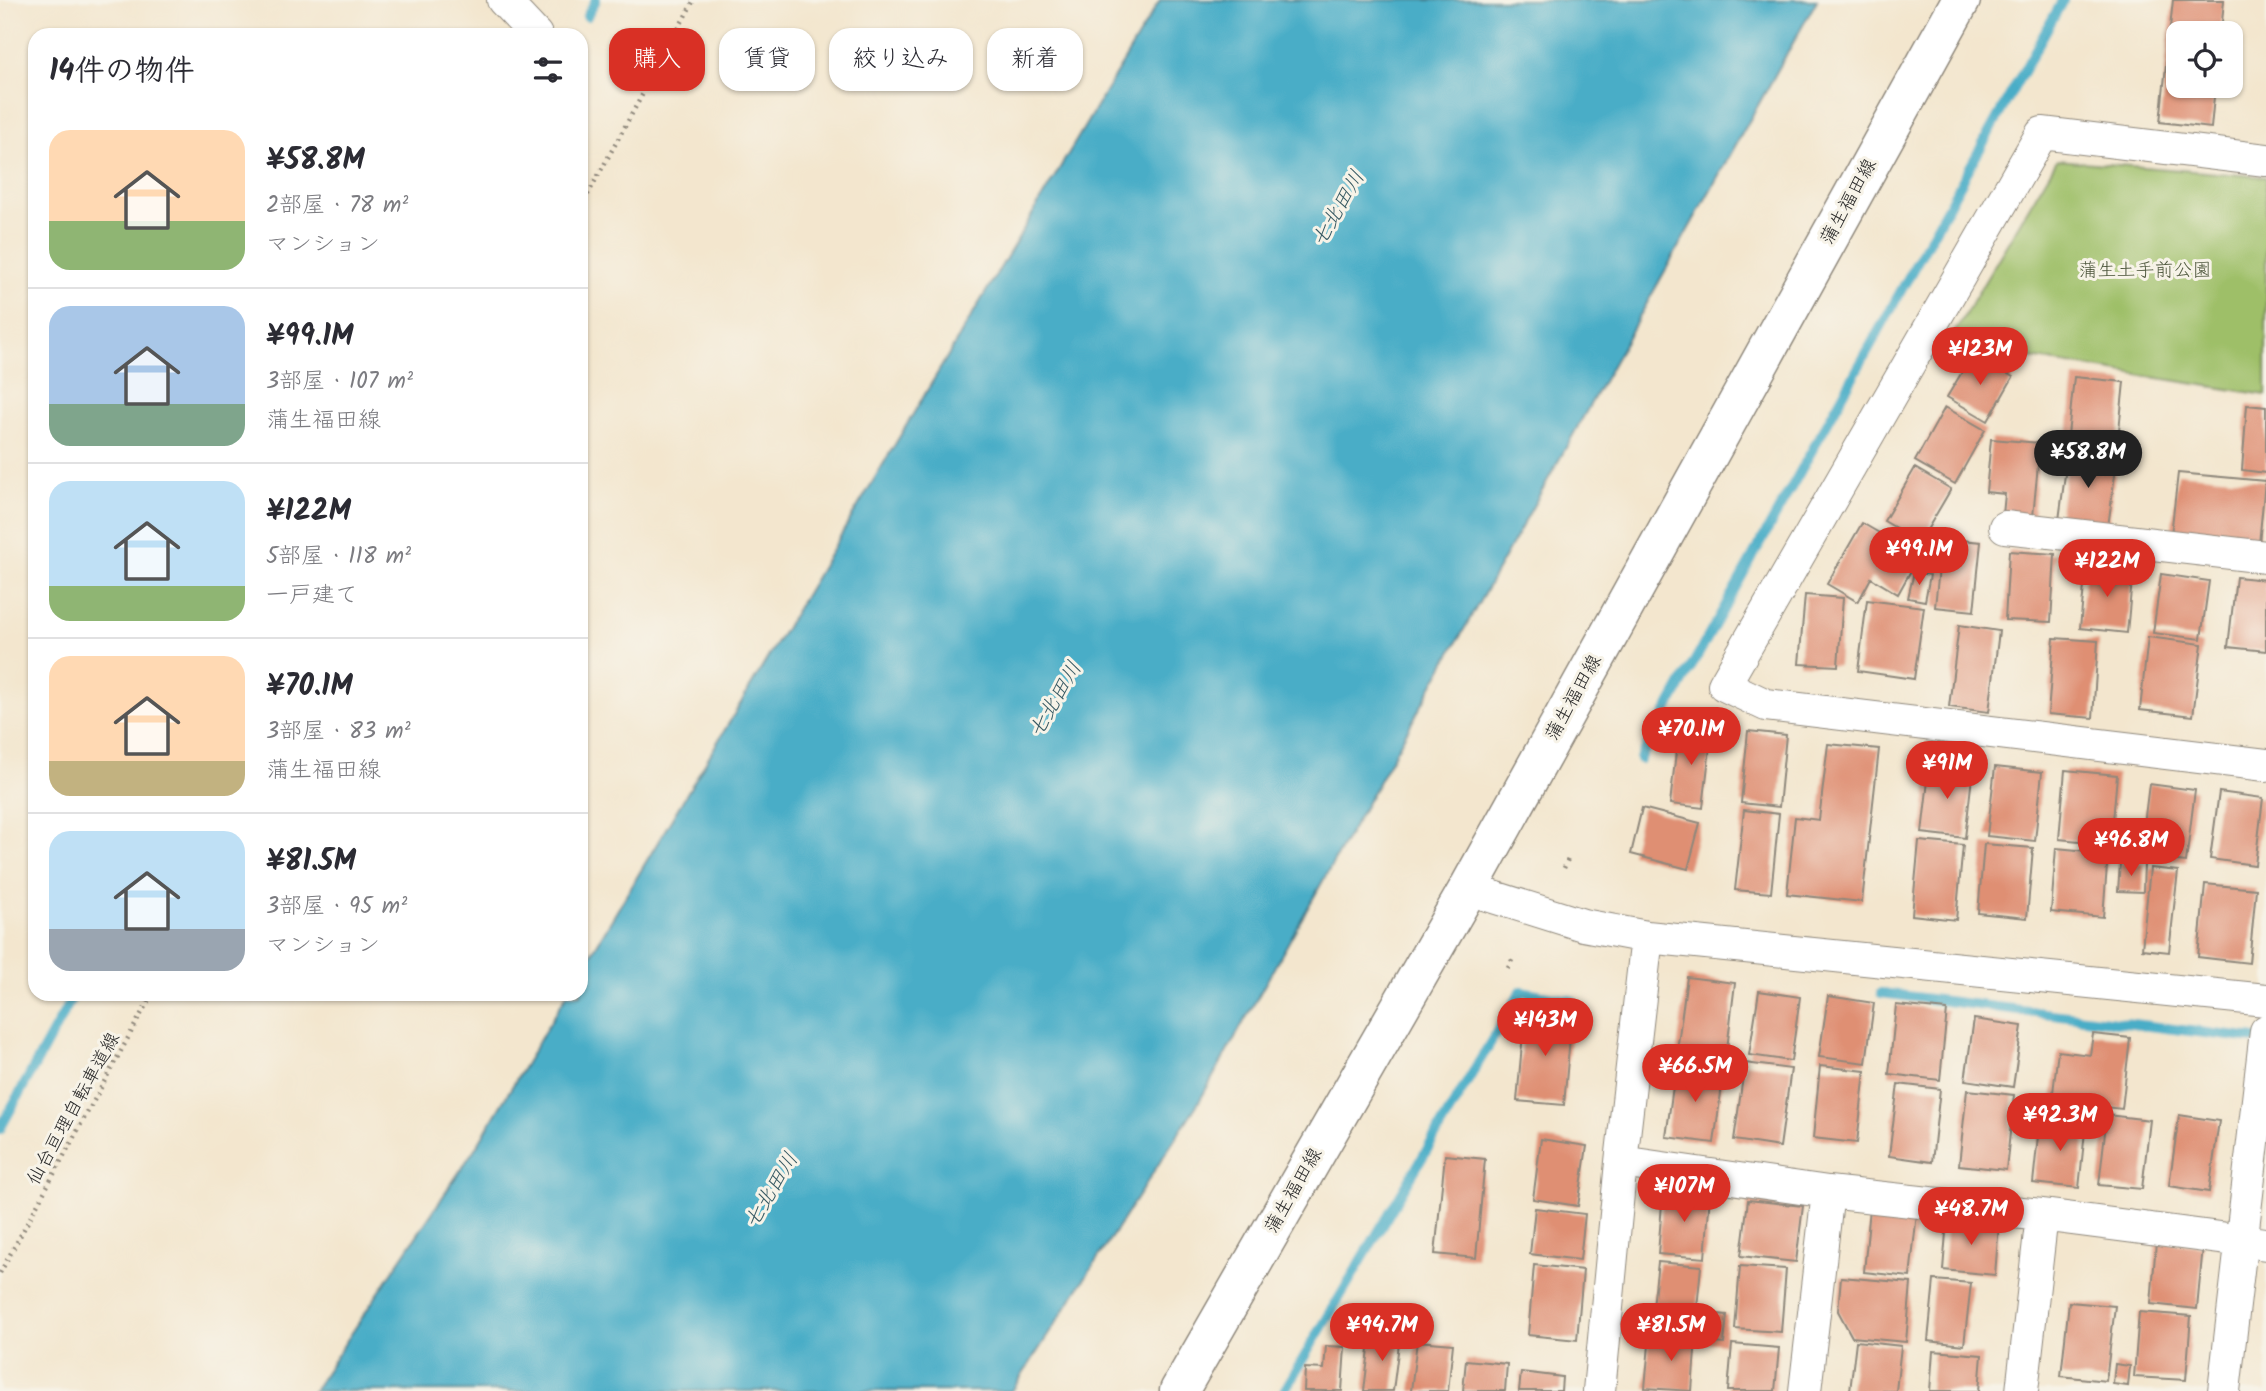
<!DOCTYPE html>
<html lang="ja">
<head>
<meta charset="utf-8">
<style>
  body { margin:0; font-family:Kalam,"Klee One",sans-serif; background:#f2f2f3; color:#2b2b33; height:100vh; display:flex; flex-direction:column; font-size:26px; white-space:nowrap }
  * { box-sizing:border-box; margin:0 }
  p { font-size:23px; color:#7c7c81 }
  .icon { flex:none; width:38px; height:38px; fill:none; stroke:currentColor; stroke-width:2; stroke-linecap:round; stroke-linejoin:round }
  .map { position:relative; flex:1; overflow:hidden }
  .side { position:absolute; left:28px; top:28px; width:560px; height:973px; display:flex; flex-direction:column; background:#fff; border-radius:21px; box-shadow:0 2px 5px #0004 }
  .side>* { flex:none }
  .hud { position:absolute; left:609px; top:28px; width:665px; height:63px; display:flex; gap:14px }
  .fabs { position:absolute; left:2166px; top:21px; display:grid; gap:14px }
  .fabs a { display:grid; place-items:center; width:77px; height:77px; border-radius:14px; background:#fff; box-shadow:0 2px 5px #0004; font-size:35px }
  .price { position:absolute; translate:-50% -60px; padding:0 16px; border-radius:24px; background:#d93025; color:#fff; font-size:23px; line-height:46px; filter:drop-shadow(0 2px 4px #0008) }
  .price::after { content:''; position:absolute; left:50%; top:42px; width:21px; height:16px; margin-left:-10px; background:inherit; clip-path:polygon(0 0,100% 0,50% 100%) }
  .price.active { background:#222; color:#fff }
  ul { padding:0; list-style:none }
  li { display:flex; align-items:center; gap:21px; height:175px; padding:0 21px }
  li+li { border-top:2px solid #e1e1e2 }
  li span { display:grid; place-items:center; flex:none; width:196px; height:140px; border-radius:21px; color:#555 }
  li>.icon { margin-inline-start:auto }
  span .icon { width:84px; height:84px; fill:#fffc; stroke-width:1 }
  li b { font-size:30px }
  h2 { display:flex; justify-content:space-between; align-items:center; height:84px; padding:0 21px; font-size:30px }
  .chip { padding:0 24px; border-radius:21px; background:#fff; box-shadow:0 2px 5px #0004; font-size:24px; line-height:63px }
  .chip.active { background:#d93025; color:#fff }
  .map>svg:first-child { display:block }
  .green { fill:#9ebf68; stroke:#64754a; stroke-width:2 }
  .water { fill:#48adc7; stroke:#3a6c79; stroke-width:2 }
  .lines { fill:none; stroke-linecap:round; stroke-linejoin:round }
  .stream { stroke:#48adc7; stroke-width:10 }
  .building { fill:#df8f73 }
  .minor-casing { stroke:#8f887c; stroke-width:34 }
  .secondary-casing { stroke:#8f887c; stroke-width:41 }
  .path { stroke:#8f887c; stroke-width:4.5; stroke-dasharray:2 5; stroke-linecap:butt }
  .minor { stroke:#fff; stroke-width:32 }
  .secondary { stroke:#fff; stroke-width:38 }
  .labels { text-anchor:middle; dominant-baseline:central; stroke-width:6; stroke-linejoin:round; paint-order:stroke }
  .street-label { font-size:19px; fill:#2b2b2b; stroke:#f7f3e8 }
  .park-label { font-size:19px; fill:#4e573d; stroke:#f7f3e8 }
  .water-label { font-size:21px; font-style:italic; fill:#355862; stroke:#f7f3e8 }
</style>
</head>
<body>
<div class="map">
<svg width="2266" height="1391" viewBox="0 0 2266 1391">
  <rect width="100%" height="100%" fill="#f7f3e8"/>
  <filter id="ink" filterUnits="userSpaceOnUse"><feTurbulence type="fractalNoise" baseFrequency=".0143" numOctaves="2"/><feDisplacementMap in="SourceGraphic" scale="14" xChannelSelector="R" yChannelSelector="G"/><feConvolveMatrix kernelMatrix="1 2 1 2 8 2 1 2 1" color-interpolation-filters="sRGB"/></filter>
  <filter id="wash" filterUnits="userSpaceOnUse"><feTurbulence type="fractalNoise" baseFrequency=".00686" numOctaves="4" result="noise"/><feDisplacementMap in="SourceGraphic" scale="28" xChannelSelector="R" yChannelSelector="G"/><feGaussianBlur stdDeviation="1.57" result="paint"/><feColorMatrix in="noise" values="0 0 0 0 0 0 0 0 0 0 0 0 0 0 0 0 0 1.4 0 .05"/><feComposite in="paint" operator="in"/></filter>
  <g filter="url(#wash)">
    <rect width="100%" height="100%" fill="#f3e6ce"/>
    <path class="green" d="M2057,160L2266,177V395L1947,345Z"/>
    <path class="water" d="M1160,0H1817L1200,1100L1012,1391H313L478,1144L567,994H581V971Z"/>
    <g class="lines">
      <path class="stream" d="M587,16L596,0
        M1640,759L2063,0
        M1881,993L2263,1040
        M0,1129L74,994
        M1284,1391L1521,991L1573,1001"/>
    </g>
    <g id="blocks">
      <path class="building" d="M2173,0H2224L2221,33H2179V86H2215L2211,128L2160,122Z
        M1973,354L2013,377L1988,421L1947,397Z
        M2074,377L2124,382L2117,450L2067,445Z
        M2247,405L2266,407V473L2242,470Z
        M1945,407L1985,430L1955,484L1915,461Z
        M1991,439L2040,443L2033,517L2003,515L2005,494L1986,492Z
        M2068,452L2117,459L2108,527L2059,520Z
        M1915,468L1951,489L1920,542L1884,521Z
        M2178,473L2265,481L2259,544L2171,535Z
        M1862,523L1919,556L1898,594L1871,578L1858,602L1827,584Z
        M1942,538L1981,542L1974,611L1935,607Z
        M2009,551L2055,554L2051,622L2005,620Z
        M2086,565L2133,569L2127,633L2080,628Z
        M1914,572L1930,575L1925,601L1908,598Z
        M2161,574L2209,581L2201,639L2153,633Z
        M2236,577L2266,580V651L2228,647Z
        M1805,595L1843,598L1838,666L1799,664Z
        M1867,600L1924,607L1914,679L1858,671Z
        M1959,625L1999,631L1989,712L1949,707Z
        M2148,637L2202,644L2193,716L2140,710Z
        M2054,638L2098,641L2093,718L2048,714Z
        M1679,726L1712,730L1703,808L1670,804Z
        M1748,731L1786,735L1779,807L1741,803Z
        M1828,744L1879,749L1862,902L1787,894L1795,817L1819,820Z
        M1930,763L1973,768L1965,838L1922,833Z
        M1995,767L2042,772L2035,841L1987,836Z
        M2065,770L2117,775L2111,844L2059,839Z
        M2149,784L2195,790L2186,862L2140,857Z
        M2219,792L2263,798L2255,865L2210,859Z
        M1642,808L1700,823L1688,869L1631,854Z
        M1744,810L1779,814L1771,893L1735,890Z
        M1919,841L1963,845L1956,920L1912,915Z
        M1984,844L2033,848L2027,918L1978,913Z
        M2056,848L2108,853L2103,917L2051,912Z
        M2120,863L2144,864L2143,892L2118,891Z
        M2150,868L2178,871L2169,952L2142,949Z
        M2205,884L2256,889L2249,963L2198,957Z
        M1687,977L1735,983L1726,1057L1677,1051Z
        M1759,991L1800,997L1791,1061L1749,1055Z
        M1828,996L1874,1003L1866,1063L1819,1057Z
        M1896,1005L1947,1010L1940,1080L1889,1074Z
        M1525,1010L1572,1014L1564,1105L1517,1101Z
        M1974,1019L2022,1026L2013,1087L1965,1080Z
        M2093,1034L2130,1038L2122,1109L2052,1101L2058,1051L2090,1055Z
        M1745,1063L1791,1069L1780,1147L1734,1140Z
        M1676,1065L1724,1071L1714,1143L1666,1137Z
        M1820,1066L1865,1071L1857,1143L1813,1138Z
        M1898,1084L1940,1089L1932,1162L1889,1156Z
        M1967,1090L2014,1095L2006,1170L1959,1165Z
        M2107,1115L2150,1120L2142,1189L2099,1185Z
        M2179,1115L2219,1121L2209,1192L2169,1186Z
        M2040,1117L2086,1122L2079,1188L2033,1183Z
        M1541,1139L1587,1146L1578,1206L1533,1199Z
        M1445,1155L1485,1159L1476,1258L1435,1254Z
        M1663,1191L1710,1195L1705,1258L1658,1254Z
        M1748,1200L1803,1206L1796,1262L1741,1256Z
        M1535,1208L1585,1214L1580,1260L1530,1254Z
        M1870,1208L1917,1213L1910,1277L1864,1272Z
        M1947,1220L1999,1224L1995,1275L1943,1270Z
        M2156,1242L2203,1246L2197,1309L2151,1304Z
        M1658,1262L1701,1266L1695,1330L1651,1325Z
        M1534,1265L1583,1270L1577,1340L1528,1335Z
        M1740,1266L1786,1269L1781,1332L1735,1329Z
        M1841,1277L1911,1283L1906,1342L1852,1337L1838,1311Z
        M1934,1280L1971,1283L1964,1345L1928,1341Z
        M2069,1302L2115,1306L2106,1381L2061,1376Z
        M2139,1312L2191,1316L2186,1380L2134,1377Z
        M1707,1313L1727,1315L1724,1344L1704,1342Z
        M1371,1333L1400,1336L1393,1391H1364Z
        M1650,1334L1696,1337L1692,1391L1645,1388Z
        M1417,1341L1453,1344L1448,1391H1411Z
        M1856,1341L1901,1346L1896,1391H1850Z
        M1732,1344L1779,1348L1775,1391H1728Z
        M1326,1346L1345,1347L1342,1391H1304L1305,1368L1324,1369Z
        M1933,1351L1982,1355L1979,1391H1930Z
        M1466,1360L1507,1364L1505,1391H1463Z
        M2115,1364L2130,1366L2128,1386L2113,1384Z
        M1521,1372L1562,1377L1561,1391H1519Z"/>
    </g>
  </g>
  <g filter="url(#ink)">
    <use href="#blocks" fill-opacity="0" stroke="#8f887c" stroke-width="2"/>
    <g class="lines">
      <g class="minor-casing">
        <path id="minor" d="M503,0L536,35
          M2266,160L2042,133L1724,685L1766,705L2266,765
          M2005,527L2266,557
          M1468,889L1583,925L1647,937L2266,1000
          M1621,1162L1828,1192L2042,1215L2266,1244
          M1599,1391L1621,1162L1647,937
          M1805,1391L1828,1192
          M2022,1391L2042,1215
          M2224,1391L2266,1031"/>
      </g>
      <g class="secondary-casing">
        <path id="secondary" d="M1179,1391L1468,889L1961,0"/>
      </g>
      <path class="path" d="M581,207L694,0
        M1564,868L1569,857
        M1508,968L1513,958
        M0,1273L152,994"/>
      <use href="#minor" class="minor"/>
      <use href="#secondary" class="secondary"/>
    </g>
  </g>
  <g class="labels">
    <g class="street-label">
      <text transform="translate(1849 202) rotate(-61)">蒲生福田線</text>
      <text transform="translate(1574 698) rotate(-61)">蒲生福田線</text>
      <text transform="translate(74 1109) rotate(-61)">仙台亘理自転車道線</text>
      <text transform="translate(1294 1191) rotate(-60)">蒲生福田線</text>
    </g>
    <g class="park-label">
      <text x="2145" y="271">蒲生土手前公園</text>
    </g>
    <g class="water-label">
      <text transform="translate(1339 209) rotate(-60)">七北田川</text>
      <text transform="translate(1056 700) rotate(-60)">七北田川</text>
      <text transform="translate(772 1191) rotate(-59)">七北田川</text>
    </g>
  </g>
</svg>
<div class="fabs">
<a><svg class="icon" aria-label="locate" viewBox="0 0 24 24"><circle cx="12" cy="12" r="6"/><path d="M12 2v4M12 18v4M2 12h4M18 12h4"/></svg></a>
</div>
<b class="price" style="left:1980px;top:387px">¥123M</b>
<b class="price active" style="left:2088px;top:490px">¥58.8M</b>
<b class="price" style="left:1919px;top:587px">¥99.1M</b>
<b class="price" style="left:2107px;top:599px">¥122M</b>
<b class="price" style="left:1691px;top:767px">¥70.1M</b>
<b class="price" style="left:1947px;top:801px">¥91M</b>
<b class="price" style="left:2131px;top:878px">¥96.8M</b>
<b class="price" style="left:1545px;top:1058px">¥143M</b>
<b class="price" style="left:1695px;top:1104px">¥66.5M</b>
<b class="price" style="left:2060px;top:1153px">¥92.3M</b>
<b class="price" style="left:1684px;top:1224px">¥107M</b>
<b class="price" style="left:1971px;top:1247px">¥48.7M</b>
<b class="price" style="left:1382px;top:1363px">¥94.7M</b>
<b class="price" style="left:1671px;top:1363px">¥81.5M</b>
<div class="hud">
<a class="chip active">購入</a>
<a class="chip">賃貸</a>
<a class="chip">絞り込み</a>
<a class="chip">新着</a>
</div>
<section class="side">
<h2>14件の物件<svg class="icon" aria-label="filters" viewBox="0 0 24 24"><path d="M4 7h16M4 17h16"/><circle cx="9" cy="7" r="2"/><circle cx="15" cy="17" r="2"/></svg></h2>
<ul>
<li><span style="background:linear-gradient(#ffd9b3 65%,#8fb573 0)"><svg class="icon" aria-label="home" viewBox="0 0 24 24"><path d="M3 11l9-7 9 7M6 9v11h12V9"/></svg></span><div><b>¥58.8M</b><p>2部屋 · 78 m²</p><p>マンション</p></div></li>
<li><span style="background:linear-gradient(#a9c7e8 70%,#7fa58c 0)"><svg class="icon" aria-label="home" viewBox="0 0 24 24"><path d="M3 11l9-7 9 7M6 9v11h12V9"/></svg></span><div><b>¥99.1M</b><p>3部屋 · 107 m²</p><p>蒲生福田線</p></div></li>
<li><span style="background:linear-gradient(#bfe0f5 75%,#8fb573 0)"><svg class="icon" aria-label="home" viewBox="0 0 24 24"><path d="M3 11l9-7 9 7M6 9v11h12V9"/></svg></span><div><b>¥122M</b><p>5部屋 · 118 m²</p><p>一戸建て</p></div></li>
<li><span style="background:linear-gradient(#ffd9b3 75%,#c2b280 0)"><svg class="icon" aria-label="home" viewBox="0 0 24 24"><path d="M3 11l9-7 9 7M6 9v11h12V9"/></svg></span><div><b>¥70.1M</b><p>3部屋 · 83 m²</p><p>蒲生福田線</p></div></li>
<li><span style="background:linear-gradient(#bfe0f5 70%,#9aa5b1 0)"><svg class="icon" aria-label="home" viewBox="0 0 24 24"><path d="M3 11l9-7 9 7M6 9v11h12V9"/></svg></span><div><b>¥81.5M</b><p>3部屋 · 95 m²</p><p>マンション</p></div></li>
</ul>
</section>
</div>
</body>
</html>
